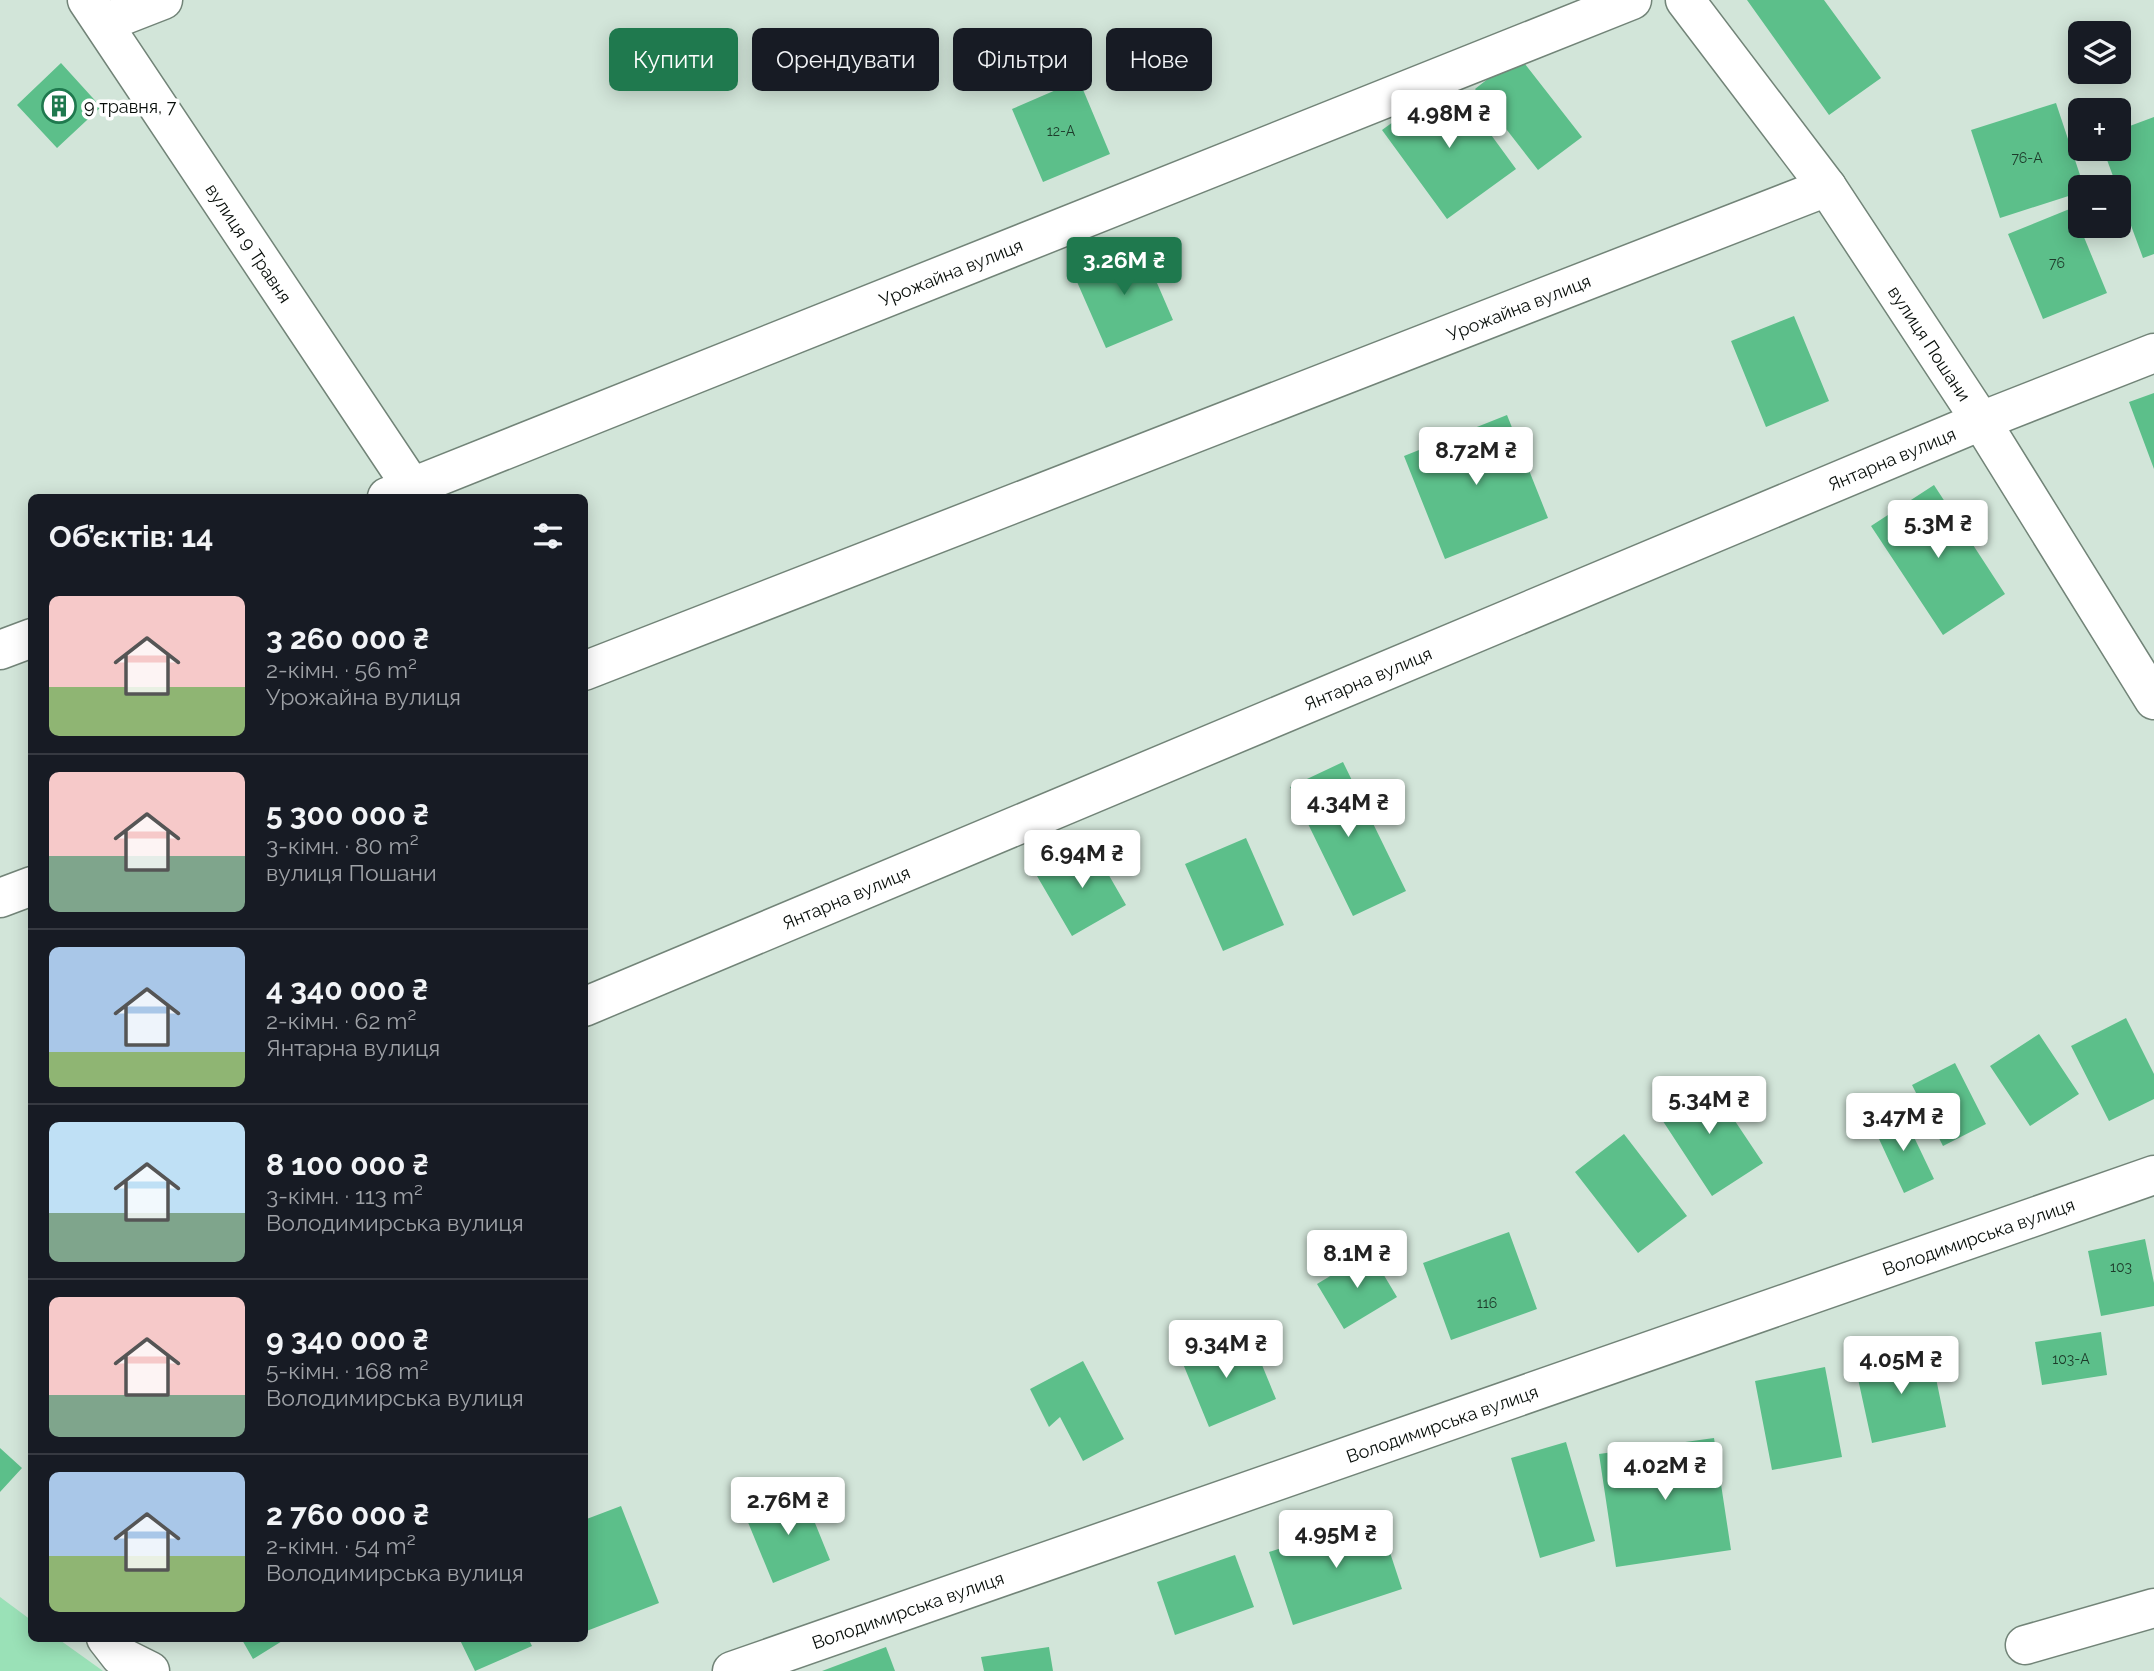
<!DOCTYPE html>
<html lang="uk">
<head>
<meta charset="utf-8">
<style>
  body { margin:0; font-family:Raleway,sans-serif; background:#20242c; color:#f1f3f6; height:100vh; display:flex; flex-direction:column; font-size:26px; white-space:nowrap }
  * { box-sizing:border-box; margin:0 }
  p { font-size:23px; color:#9ea1a6 }
  .icon { flex:none; width:38px; height:38px; fill:none; stroke:currentColor; stroke-width:2; stroke-linecap:round; stroke-linejoin:round }
  .map { position:relative; flex:1; overflow:hidden }
  .details { position:absolute; left:28px; top:494px; width:560px; height:1148px; display:flex; flex-direction:column; background:#171b24; border-radius:10px; box-shadow:0 4px 18px #0003 }
  .details>* { flex:none }
  .guide { position:absolute; left:609px; top:28px; width:665px; height:63px; display:flex; gap:14px }
  .buttons { position:absolute; left:2068px; top:21px; display:grid; gap:14px }
  .buttons a { display:grid; place-items:center; width:63px; height:63px; border-radius:10px; background:#171b24; box-shadow:0 4px 18px #0003; font-size:35px }
  .price { position:absolute; translate:-50% -60px; padding:0 16px; border-radius:7px; background:#fff; color:#222; font-size:23px; line-height:46px; filter:drop-shadow(0 2px 4px #0008) }
  .price::after { content:''; position:absolute; left:50%; top:42px; width:21px; height:16px; margin-left:-10px; background:inherit; clip-path:polygon(0 0,100% 0,50% 100%) }
  .price.active { background:#1f794e; color:#fff }
  ul { padding:0; list-style:none }
  li { display:flex; align-items:center; gap:21px; height:175px; padding:0 21px }
  li+li { border-top:2px solid #363941 }
  li span { display:grid; place-items:center; flex:none; width:196px; height:140px; border-radius:10px; color:#555 }
  li>.icon { margin-inline-start:auto }
  span .icon { width:84px; height:84px; fill:#fffc; stroke-width:1 }
  li b { font-size:30px }
  h2 { display:flex; justify-content:space-between; align-items:center; height:84px; padding:0 21px; font-size:30px }
  .chip { padding:0 24px; border-radius:10px; background:#171b24; box-shadow:0 4px 18px #0003; font-size:24px; line-height:63px }
  .chip.active { background:#1f794e; color:#fff }
  .map>svg:first-child { display:block }
  .green { fill:#9ae1b7 }
  .building { fill:#5cbf8a }
  .lines { fill:none; stroke-linecap:round; stroke-linejoin:round }
  .street-casing { stroke:#728478; stroke-width:41 }
  .street { stroke:#fff; stroke-width:38 }
  .labels { text-anchor:middle; dominant-baseline:central; stroke-width:7; stroke-linejoin:round; paint-order:stroke }
  .number-label { font-size:14px; fill:#1d3a2a }
  .poi-label { font-size:18px; fill:#080e0a; stroke:#fff; text-anchor:start }
  .street-label { font-size:18px; fill:#080e0a; stroke:#fff }
</style>
</head>
<body>
<div class="map">
<svg width="2154" height="1671" viewBox="0 0 2154 1671">
  <rect width="100%" height="100%" fill="#d2e5d9"/>
  <path class="green" d="M0,1597L31,1620L32,1638H57L103,1671H0Z"/>
  <path class="building" d="M1747,0H1824L1881,78L1829,115Z
    M1518,55L1582,137L1538,170L1475,89Z
    M61,63L101,107L57,148L17,105Z
    M1079,80L1110,154L1043,182L1012,109Z
    M1451,80L1516,169L1447,219L1382,130Z
    M2056,103L2084,187H2081V192L2000,218L1971,130Z
    M2154,117V254L2143,258L2119,193V187H2117L2103,149H2119V130Z
    M2072,208L2107,293L2043,319L2008,234Z
    M1141,246L1173,320L1106,348L1074,275Z
    M1794,316L1829,401L1766,427L1731,341Z
    M2154,393V469L2129,402Z
    M1507,415L1548,518L1445,559L1404,456Z
    M1934,485L2005,594L1943,635L1871,526Z
    M1343,762L1406,891L1353,916L1290,787Z
    M1246,838L1284,925L1223,951L1185,864Z
    M1091,844L1126,905L1072,936L1037,876Z
    M2126,1018L2154,1074V1099L2109,1121L2071,1046Z
    M2039,1034L2079,1094L2030,1126L1990,1066Z
    M1955,1063L1986,1124L1943,1146L1912,1085Z
    M1705,1076L1763,1163L1712,1196L1655,1109Z
    M1902,1112L1934,1179L1904,1193L1873,1126Z
    M1624,1134L1687,1216L1638,1253L1575,1172Z
    M1509,1232L1537,1309L1451,1340L1423,1263Z
    M2145,1239L2154,1283V1306L2101,1316L2088,1251Z
    M1370,1252L1397,1297L1344,1329L1317,1284Z
    M2101,1332L2107,1375L2042,1385L2035,1342Z
    M1228,1334L1237,1355L1255,1348L1276,1399L1209,1427L1179,1354Z
    M1930,1349L1946,1427L1872,1443L1855,1365Z
    M1083,1361L1124,1439L1083,1461L1060,1417L1049,1427L1030,1389Z
    M1825,1367L1842,1457L1772,1470L1755,1381Z
    M1714,1438L1731,1550L1616,1567L1599,1454Z
    M1566,1442L1595,1541L1540,1558L1511,1458Z
    M0,1448L22,1468L0,1492Z
    M802,1491L830,1560L773,1583L745,1515Z
    M621,1506L659,1603L584,1632V1520Z
    M1378,1516L1402,1589L1293,1625L1269,1552Z
    M1235,1555L1254,1607L1175,1635L1157,1582Z
    M241,1638H287L253,1659Z
    M459,1638H528L532,1646L475,1671Z
    M886,1647L895,1671H822Z
    M1049,1647L1053,1671H984L981,1657Z"/>
  <g class="lines">
    <g class="street-casing">
      <g id="street">
        <path id="s1" d="M87,0L412,487"/>
        <path id="s2" d="M1685,0L1827,187L1981,421L2154,700"/>
        <path d="M104,23L163,0"/>
        <path id="s3" d="M387,497L1632,0"/>
        <path d="M0,650L32,638"/>
        <path id="s4" d="M584,671L1827,187"/>
        <path d="M0,898L32,886"/>
        <path id="s5" d="M584,1007L1981,421L2154,353"/>
        <path d="M106,1638L120,1656L150,1671"/>
        <path d="M2025,1645L2154,1608"/>
        <path id="s6" d="M732,1671L2154,1175"/>
      </g>
    </g>
    <use href="#street" class="street"/>
  </g>
  <defs>
    <g id="building-ring" transform="scale(1.75)"><circle r="9.5" fill="#fff" stroke="#1f794e" stroke-width="1.5"/><path d="M-4-6H4V6H1V3H-1V6H-4ZM-2.5-4.3h1.7v1.8h-1.7ZM.8-4.3h1.7v1.8H.8ZM-2.5-1h1.7V.8h-1.7ZM.8-1h1.7V.8H.8Z" fill="#1f794e"/></g>
  </defs>
  <g fill-rule="evenodd">
    <use href="#building-ring" x="59" y="106"/>
  </g>
  <g class="labels">
    <g class="number-label">
      <text x="1061" y="131">12-А</text>
      <text x="2027" y="158">76-А</text>
      <text x="2057" y="263">76</text>
      <text x="2121" y="1267">103</text>
      <text x="1487" y="1303">116</text>
      <text x="2071" y="1359">103-А</text>
    </g>
    <g class="poi-label">
      <text x="84" y="106">9 травня, 7</text>
    </g>
    <g class="street-label">
      <text stroke="none"><textPath href="#s1" startOffset="292">вулиця 9 Травня</textPath></text>
      <text stroke="none"><textPath href="#s3" startOffset="607">Урожайна вулиця</textPath></text>
      <text stroke="none"><textPath href="#s4" startOffset="1003">Урожайна вулиця</textPath></text>
      <text stroke="none"><textPath href="#s2" startOffset="422">вулиця Пошани</textPath></text>
      <text stroke="none"><textPath href="#s5" startOffset="1418">Янтарна вулиця</textPath></text>
      <text stroke="none"><textPath href="#s5" startOffset="850">Янтарна вулиця</textPath></text>
      <text stroke="none"><textPath href="#s5" startOffset="284">Янтарна вулиця</textPath></text>
      <text stroke="none"><textPath href="#s6" startOffset="1320">Володимирська вулиця</textPath></text>
      <text stroke="none"><textPath href="#s6" startOffset="752">Володимирська вулиця</textPath></text>
      <text stroke="none"><textPath href="#s6" startOffset="186">Володимирська вулиця</textPath></text>
    </g>
  </g>
</svg>
<div class="buttons">
<a><svg class="icon" aria-label="layers" viewBox="0 0 24 24"><path d="M12 4l9 5-9 5-9-5zM3 14l9 5 9-5"/></svg></a>
<a>+</a>
<a>−</a>
</div>
<b class="price" style="left:1449px;top:150px">4.98M ₴</b>
<b class="price active" style="left:1124px;top:297px">3.26M ₴</b>
<b class="price" style="left:1476px;top:487px">8.72M ₴</b>
<b class="price" style="left:1938px;top:560px">5.3M ₴</b>
<b class="price" style="left:1348px;top:839px">4.34M ₴</b>
<b class="price" style="left:1082px;top:890px">6.94M ₴</b>
<b class="price" style="left:1709px;top:1136px">5.34M ₴</b>
<b class="price" style="left:1903px;top:1153px">3.47M ₴</b>
<b class="price" style="left:1357px;top:1290px">8.1M ₴</b>
<b class="price" style="left:1226px;top:1380px">9.34M ₴</b>
<b class="price" style="left:1901px;top:1396px">4.05M ₴</b>
<b class="price" style="left:1665px;top:1502px">4.02M ₴</b>
<b class="price" style="left:788px;top:1537px">2.76M ₴</b>
<b class="price" style="left:1336px;top:1570px">4.95M ₴</b>
<div class="guide">
<a class="chip active">Купити</a>
<a class="chip">Орендувати</a>
<a class="chip">Фільтри</a>
<a class="chip">Нове</a>
</div>
<section class="details">
<h2>Об’єктів: 14<svg class="icon" aria-label="filters" viewBox="0 0 24 24"><path d="M4 7h16M4 17h16"/><circle cx="9" cy="7" r="2"/><circle cx="15" cy="17" r="2"/></svg></h2>
<ul>
<li><span style="background:linear-gradient(#f6c9c9 65%,#8fb573 0)"><svg class="icon" aria-label="home" viewBox="0 0 24 24"><path d="M3 11l9-7 9 7M6 9v11h12V9"/></svg></span><div><b>3 260 000 ₴</b><p>2-кімн. · 56 m²</p><p>Урожайна вулиця</p></div></li>
<li><span style="background:linear-gradient(#f6c9c9 60%,#7fa58c 0)"><svg class="icon" aria-label="home" viewBox="0 0 24 24"><path d="M3 11l9-7 9 7M6 9v11h12V9"/></svg></span><div><b>5 300 000 ₴</b><p>3-кімн. · 80 m²</p><p>вулиця Пошани</p></div></li>
<li><span style="background:linear-gradient(#a9c7e8 75%,#8fb573 0)"><svg class="icon" aria-label="home" viewBox="0 0 24 24"><path d="M3 11l9-7 9 7M6 9v11h12V9"/></svg></span><div><b>4 340 000 ₴</b><p>2-кімн. · 62 m²</p><p>Янтарна вулиця</p></div></li>
<li><span style="background:linear-gradient(#bfe0f5 65%,#7fa58c 0)"><svg class="icon" aria-label="home" viewBox="0 0 24 24"><path d="M3 11l9-7 9 7M6 9v11h12V9"/></svg></span><div><b>8 100 000 ₴</b><p>3-кімн. · 113 m²</p><p>Володимирська вулиця</p></div></li>
<li><span style="background:linear-gradient(#f6c9c9 70%,#7fa58c 0)"><svg class="icon" aria-label="home" viewBox="0 0 24 24"><path d="M3 11l9-7 9 7M6 9v11h12V9"/></svg></span><div><b>9 340 000 ₴</b><p>5-кімн. · 168 m²</p><p>Володимирська вулиця</p></div></li>
<li><span style="background:linear-gradient(#a9c7e8 60%,#8fb573 0)"><svg class="icon" aria-label="home" viewBox="0 0 24 24"><path d="M3 11l9-7 9 7M6 9v11h12V9"/></svg></span><div><b>2 760 000 ₴</b><p>2-кімн. · 54 m²</p><p>Володимирська вулиця</p></div></li>
</ul>
</section>
</div>
</body>
</html>
